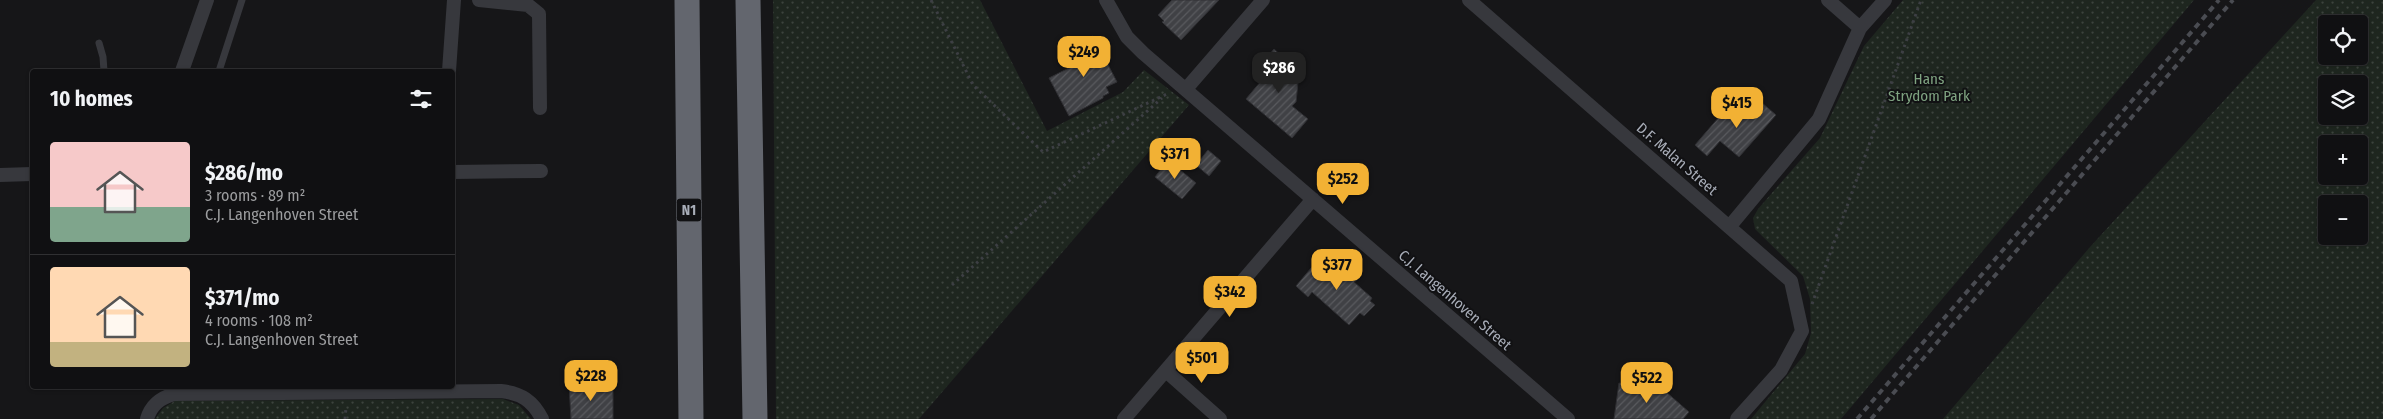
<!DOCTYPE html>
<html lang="en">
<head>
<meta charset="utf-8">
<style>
  body { margin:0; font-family:"Fira Sans Condensed",sans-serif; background:#19191b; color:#f1f3f6; height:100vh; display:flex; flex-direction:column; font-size:19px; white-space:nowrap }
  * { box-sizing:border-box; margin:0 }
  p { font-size:16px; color:#9c9d9f }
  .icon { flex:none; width:28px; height:28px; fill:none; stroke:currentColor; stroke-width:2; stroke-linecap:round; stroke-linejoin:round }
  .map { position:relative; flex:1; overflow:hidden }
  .details { position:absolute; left:30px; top:69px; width:425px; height:320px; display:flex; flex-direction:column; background:#101012; border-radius:5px; box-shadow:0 1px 4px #0004,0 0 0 1px #303032 }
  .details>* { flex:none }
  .controls { position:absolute; left:2318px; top:15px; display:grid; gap:10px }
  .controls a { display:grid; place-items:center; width:50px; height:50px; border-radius:5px; background:#101012; box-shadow:0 1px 4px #0004,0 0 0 1px #303032; font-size:25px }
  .price { position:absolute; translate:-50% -42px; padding:0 11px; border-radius:10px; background:#f2b134; color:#111; font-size:16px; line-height:32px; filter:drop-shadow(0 1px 2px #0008) }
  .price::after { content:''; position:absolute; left:50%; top:30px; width:15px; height:11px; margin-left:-8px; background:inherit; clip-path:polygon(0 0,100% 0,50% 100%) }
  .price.on { background:#222; color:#fff }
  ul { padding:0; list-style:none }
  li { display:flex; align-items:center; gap:15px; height:125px; padding:0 20px }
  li+li { border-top:1px solid #303032 }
  li span { display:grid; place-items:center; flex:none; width:140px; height:100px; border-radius:5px; color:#555 }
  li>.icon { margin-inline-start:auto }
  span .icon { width:60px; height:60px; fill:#fffc; stroke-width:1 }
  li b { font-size:21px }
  h2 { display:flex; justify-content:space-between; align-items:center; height:60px; padding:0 20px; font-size:21px }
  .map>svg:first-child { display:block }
  .grass { fill:url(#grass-dots); fill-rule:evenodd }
  .building { fill:url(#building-hatch); stroke:#303034 }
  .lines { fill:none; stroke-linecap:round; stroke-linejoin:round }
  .path { stroke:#3d3f44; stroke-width:3; stroke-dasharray:2.5 4; stroke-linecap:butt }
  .service { stroke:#37383d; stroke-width:7 }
  .minor { stroke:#37383d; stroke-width:14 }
  .motorway { stroke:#63666e; stroke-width:25 }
  .rail { stroke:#4a4c52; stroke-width:4; stroke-dasharray:6 5; stroke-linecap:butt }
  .labels { text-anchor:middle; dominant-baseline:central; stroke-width:4; stroke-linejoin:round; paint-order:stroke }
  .shield { fill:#111113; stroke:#7b7e86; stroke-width:1 }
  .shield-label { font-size:14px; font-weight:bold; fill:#a8adb8 }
  .park-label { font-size:15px; fill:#7fa381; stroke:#111113 }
  .street-label { font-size:15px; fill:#a8adb8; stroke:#111113 }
</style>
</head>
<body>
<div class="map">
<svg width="2383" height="419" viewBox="0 0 2383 419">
  <defs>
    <pattern id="grass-dots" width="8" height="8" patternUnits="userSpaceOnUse" patternTransform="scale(1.25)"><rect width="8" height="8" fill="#1e261f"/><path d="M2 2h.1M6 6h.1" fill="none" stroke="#3c433d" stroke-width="1.8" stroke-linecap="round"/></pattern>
    <pattern id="building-hatch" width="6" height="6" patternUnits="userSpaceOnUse" patternTransform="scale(1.25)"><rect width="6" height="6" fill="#404145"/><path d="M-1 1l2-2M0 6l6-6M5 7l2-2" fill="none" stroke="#595a5e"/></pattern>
  </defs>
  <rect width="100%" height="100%" fill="#161618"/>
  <path class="grass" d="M773,0H980L1047,131L1123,92L1144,70L1189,105L919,419H776Z
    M1903,0H2194L1841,419H1751L1805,354L1811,333L1810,299L1803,276L1755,229L1753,218L1758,209L1820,138L1864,46Z
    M2316,0H2383V419H1943L2090,247ZM2326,24H2359V56H2326ZM2326,84H2359V116H2326ZM2326,144H2359V176H2326ZM2326,204H2359V236H2326Z
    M503,399L519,405L531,419H155L163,408L175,401Z"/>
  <path class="building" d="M1172,0H1219L1181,40L1162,22L1164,21L1158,15Z
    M1093,36L1117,82L1106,87L1109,93L1103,96V98L1069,116L1049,78L1081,62L1072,47Z
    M1274,49L1299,72L1296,102L1292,106L1308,119L1292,138L1246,99L1262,80L1266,59Z
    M1754,96L1776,115L1739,157L1720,141L1707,156L1695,145L1726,109L1736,118Z
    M1208,150L1221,161L1209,176L1196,165Z
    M1168,160L1196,183L1182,199L1155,177Z
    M1317,261L1331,273L1340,263L1358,279L1354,282L1372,298L1370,301L1375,305L1364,316L1360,313L1349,325L1312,292L1308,297L1296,286Z
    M1619,383L1665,391L1689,412L1683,419H1614Z
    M569,384L613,385V419H571Z"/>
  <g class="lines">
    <path class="path" d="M931,0L973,85L1043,152L1167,94
      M952,285L1162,98
      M1812,304L1921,0
      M345,419L346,407"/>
    <path class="service" d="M99,43L103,57L104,71
      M219,71L242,0"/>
    <path class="minor" d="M479,0L528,5L539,14L540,108
      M1106,0L1127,37L1143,53L1568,419
      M1469,0L1791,281L1802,331L1781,370L1737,419
      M1828,0L1860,28
      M182,71L207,0
      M449,71L454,0
      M1186,89L1263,0
      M452,172L541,171
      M0,175L32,174
      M1730,226L1819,119L1860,28L1885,0
      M1166,371L1220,419
      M147,419C151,405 160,398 174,394L501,391C521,393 533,401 542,419
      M1124,419L1313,199"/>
    <path class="motorway" d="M687,0L691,419
      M748,0L755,419"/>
    <path class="rail" d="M1857,419L2219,0
      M1871,419L2233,0"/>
  </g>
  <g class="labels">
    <rect class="shield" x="676.5" y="198.5" width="25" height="23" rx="4"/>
    <g class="shield-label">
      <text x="689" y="210">N1</text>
    </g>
    <g class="park-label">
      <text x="1929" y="79">Hans<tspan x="1929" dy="17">Strydom Park</tspan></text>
    </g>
    <g class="street-label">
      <text transform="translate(1677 159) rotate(41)">D.F. Malan Street</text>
      <text transform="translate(1455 300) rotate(41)">C.J. Langenhoven Street</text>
    </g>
  </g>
</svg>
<div class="controls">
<a><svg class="icon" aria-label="locate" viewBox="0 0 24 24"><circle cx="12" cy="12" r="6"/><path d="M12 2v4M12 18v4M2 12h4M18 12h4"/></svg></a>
<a><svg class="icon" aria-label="layers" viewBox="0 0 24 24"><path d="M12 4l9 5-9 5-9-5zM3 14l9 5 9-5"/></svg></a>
<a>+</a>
<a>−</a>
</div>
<b class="price" style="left:1084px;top:78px">$249</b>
<b class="price on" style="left:1279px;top:94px">$286</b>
<b class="price" style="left:1737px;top:129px">$415</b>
<b class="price" style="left:1175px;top:180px">$371</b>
<b class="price" style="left:1343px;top:205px">$252</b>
<b class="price" style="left:1337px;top:291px">$377</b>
<b class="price" style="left:1230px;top:318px">$342</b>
<b class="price" style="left:1202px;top:384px">$501</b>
<b class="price" style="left:591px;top:402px">$228</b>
<b class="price" style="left:1647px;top:404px">$522</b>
<section class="details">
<h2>10 homes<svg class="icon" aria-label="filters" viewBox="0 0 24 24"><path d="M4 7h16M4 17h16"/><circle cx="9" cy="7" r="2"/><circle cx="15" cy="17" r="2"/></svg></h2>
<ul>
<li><span style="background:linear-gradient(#f6c9c9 65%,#7fa58c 0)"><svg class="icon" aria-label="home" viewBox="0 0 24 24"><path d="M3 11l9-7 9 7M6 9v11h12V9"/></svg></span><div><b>$286/mo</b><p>3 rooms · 89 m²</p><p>C.J. Langenhoven Street</p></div></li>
<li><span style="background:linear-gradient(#ffd9b3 75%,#c2b280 0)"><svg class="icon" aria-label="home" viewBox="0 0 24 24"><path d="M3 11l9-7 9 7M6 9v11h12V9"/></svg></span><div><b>$371/mo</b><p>4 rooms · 108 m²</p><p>C.J. Langenhoven Street</p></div></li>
</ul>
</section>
</div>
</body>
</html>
